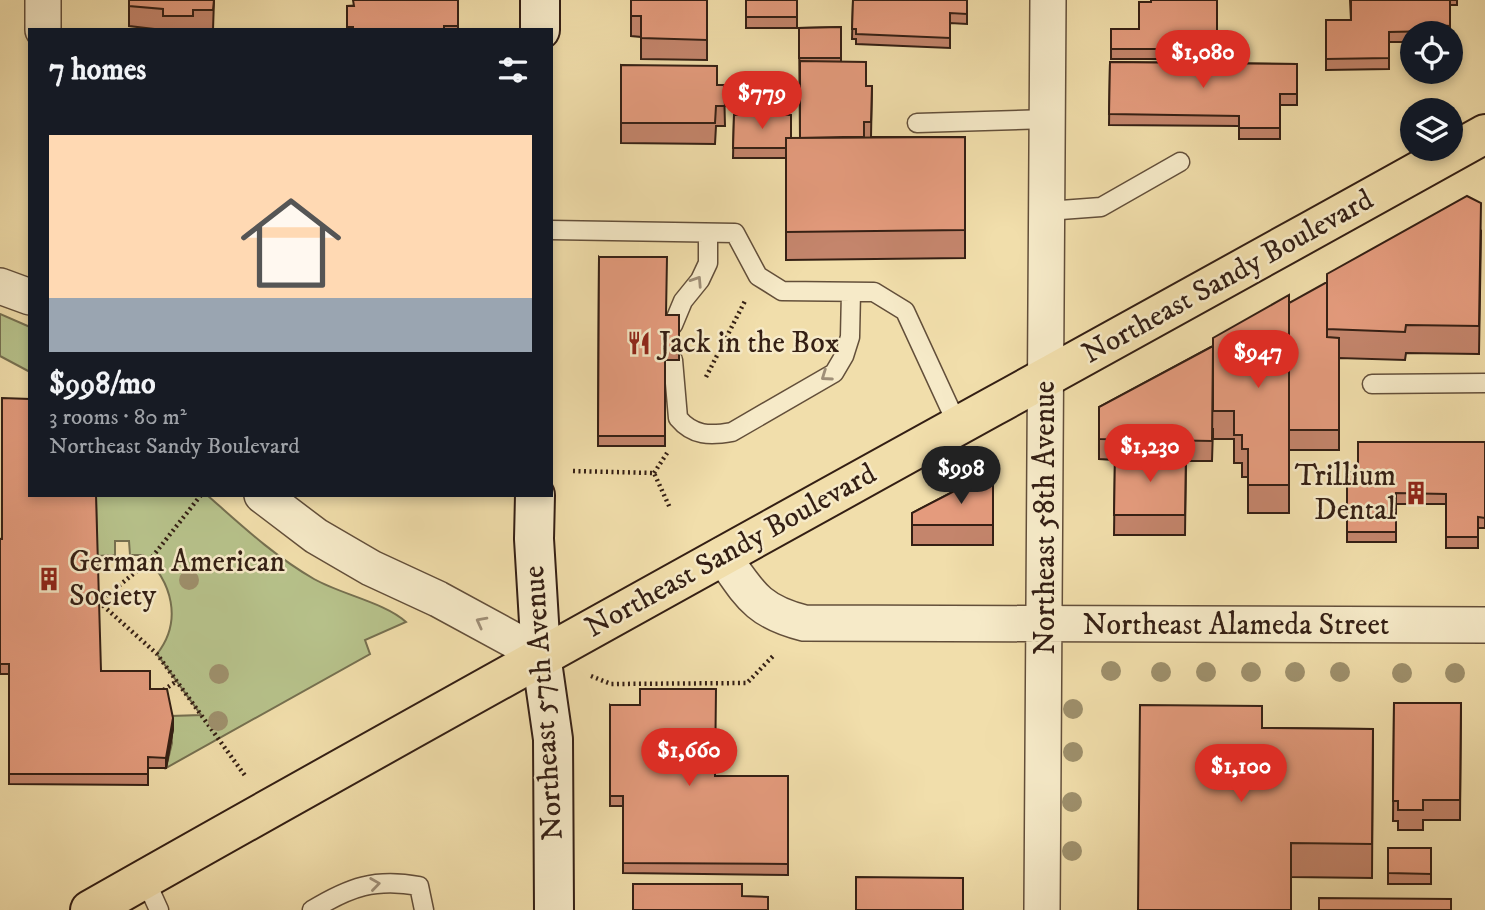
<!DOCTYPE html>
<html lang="en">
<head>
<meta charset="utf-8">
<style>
  body { margin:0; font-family:"IM FELL DW Pica",serif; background:#20242c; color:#f1f3f6; height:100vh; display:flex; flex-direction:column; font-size:26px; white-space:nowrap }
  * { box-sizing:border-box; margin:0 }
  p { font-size:23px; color:#9ea1a6 }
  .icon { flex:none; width:38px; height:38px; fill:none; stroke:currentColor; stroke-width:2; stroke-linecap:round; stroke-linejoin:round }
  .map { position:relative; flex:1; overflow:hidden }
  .panel { position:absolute; left:28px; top:28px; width:525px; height:469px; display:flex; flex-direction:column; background:#171b24; border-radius:0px; box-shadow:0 4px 10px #0003 }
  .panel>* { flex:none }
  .controls { position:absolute; left:1400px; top:21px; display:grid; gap:14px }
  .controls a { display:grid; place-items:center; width:63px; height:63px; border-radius:50%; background:#171b24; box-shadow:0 4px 10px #0003; font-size:35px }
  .price { position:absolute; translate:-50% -60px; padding:0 16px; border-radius:24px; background:#d93025; color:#fff; font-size:23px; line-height:46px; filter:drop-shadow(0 2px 4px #0008) }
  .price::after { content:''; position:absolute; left:50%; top:42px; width:21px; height:16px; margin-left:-10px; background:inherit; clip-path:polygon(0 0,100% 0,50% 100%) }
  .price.selected { background:#222; color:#fff }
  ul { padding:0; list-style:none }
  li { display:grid; align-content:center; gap:14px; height:371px; padding:0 21px }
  li span { display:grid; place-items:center; height:217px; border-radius:0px; color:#555 }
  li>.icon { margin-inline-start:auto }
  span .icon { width:126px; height:126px; fill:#fffc; stroke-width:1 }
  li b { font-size:30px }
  h2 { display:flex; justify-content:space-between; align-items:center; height:84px; padding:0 21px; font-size:30px }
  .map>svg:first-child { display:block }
  .green { fill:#b7c28b; stroke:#767050; stroke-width:2 }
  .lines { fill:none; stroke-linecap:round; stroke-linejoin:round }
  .service-casing { stroke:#634f3a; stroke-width:21 }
  .minor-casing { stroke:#634f3a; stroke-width:38 }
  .secondary-casing { stroke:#341f14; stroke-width:42 }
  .primary-casing { stroke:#341f14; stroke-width:42 }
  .path { stroke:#341f14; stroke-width:4.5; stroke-dasharray:2 3.5; stroke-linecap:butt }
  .service { stroke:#f6eac8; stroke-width:18 }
  .minor { stroke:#f6eac8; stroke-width:35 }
  .secondary { stroke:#f6eac8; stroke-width:38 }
  .primary { stroke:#f1deab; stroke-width:38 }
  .tree { fill:#9e906c }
  .wall { fill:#c4856c; stroke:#341f14; stroke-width:2 }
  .shaded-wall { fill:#a06c58; stroke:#341f14; stroke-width:2 }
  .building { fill:#e49b7d; stroke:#341f14; stroke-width:2 }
  .oneway { stroke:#9f8f77 }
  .labels { text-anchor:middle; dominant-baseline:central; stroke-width:5; stroke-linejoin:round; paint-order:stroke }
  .street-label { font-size:30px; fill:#341f14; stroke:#f6eac8 }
  .poi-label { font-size:30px; fill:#341f14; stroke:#f6eac8; text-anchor:start }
</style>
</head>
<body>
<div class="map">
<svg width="1485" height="910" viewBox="0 0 1485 910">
  <rect width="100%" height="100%" fill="#f1deab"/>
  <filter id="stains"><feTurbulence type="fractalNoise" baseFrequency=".00286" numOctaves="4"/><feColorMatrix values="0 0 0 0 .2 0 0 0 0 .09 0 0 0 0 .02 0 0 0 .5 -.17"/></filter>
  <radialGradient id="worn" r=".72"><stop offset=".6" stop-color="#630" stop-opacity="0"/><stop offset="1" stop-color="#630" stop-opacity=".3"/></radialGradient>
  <path class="green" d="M0,314L30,327V372L0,356Z
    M96,495H207C241,525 274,556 314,579C340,594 386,603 406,622L365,640L370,654L166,768L172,743L171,716L201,715L157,654C183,621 172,581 143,555H130L129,541H115V555L97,556Z"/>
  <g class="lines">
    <g class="service-casing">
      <path id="service" d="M917,123L1048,119
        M1047,211L1101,207L1180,162
        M551,230L735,233L758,276L782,291L874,292L905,311L958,426
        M673,325L683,301L700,280L708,263V233
        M673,360L678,418C693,436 710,436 732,432L834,373L844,356L850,337L851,292
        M1372,384L1485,383
        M145,879L159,910
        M312,910C350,887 375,878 419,886L424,910"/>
    </g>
    <g class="minor-casing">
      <path id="minor" d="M43,30V0
        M0,286L30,297
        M262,495L316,536L371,568L438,599L541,655
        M722,555C749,593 756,611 804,623L1485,625
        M1042,910L1048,0"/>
    </g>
    <g class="secondary-casing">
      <path id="secondary" d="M540,30V0
        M535,495L534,539L541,655L553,739L554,910"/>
    </g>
    <g class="primary-casing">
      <path id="primary" d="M90,910C553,647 1020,393 1485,134"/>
    </g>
    <path class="path" d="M706,377L745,301
      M573,471L654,473L670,508
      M654,473L669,450
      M201,495L149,561L99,602L157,654L246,777
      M591,676L611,684L747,683L775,654
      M159,693L177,681"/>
    <use href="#service" class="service"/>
    <use href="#minor" class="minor"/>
    <use href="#secondary" class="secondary"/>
    <use href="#primary" class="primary"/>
  </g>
  <g class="tree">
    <circle cx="189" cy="580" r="10"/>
    <circle cx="1111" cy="671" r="10"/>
    <circle cx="1161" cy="672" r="10"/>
    <circle cx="1206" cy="672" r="10"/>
    <circle cx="1251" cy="672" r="10"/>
    <circle cx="1295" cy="672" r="10"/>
    <circle cx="1340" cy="672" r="10"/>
    <circle cx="1402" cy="673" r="10"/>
    <circle cx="1455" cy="673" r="10"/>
    <circle cx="219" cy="674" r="10"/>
    <circle cx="1073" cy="709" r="10"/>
    <circle cx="218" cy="721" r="10"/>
    <circle cx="1073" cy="752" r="10"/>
    <circle cx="1072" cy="802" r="10"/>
    <circle cx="1072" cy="851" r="10"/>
  </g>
  <path class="wall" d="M129,0H214L213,30H163L129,26Z
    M458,0V30H347V6Z
    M631,0H707V60L641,59V37L631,36Z
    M746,0H797V28H746Z
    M853,0H967V24L950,23V48L856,44V39H852Z
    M1217,0V59H1111V29H1139L1151,2Z
    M1350,0H1457V5H1450V33H1412V42H1389V69L1326,70V20H1351Z
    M841,27V62L866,86H872L871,137H965V258L786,260V158H733L734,115L791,138H800L799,28Z
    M1110,62L1297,64V105H1280V139H1239V126L1109,125Z
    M621,65L717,85H724L725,126H716L715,144L621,143Z
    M1481,231L1479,354L1406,353L1405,360L1339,358V450H1289V513H1248V477H1242V463H1234V439H1213V428L1212,461H1186L1185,535H1114L1115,460L1099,459V407L1213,346L1289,303Z
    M599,257L666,315H679V360H665V446H598Z
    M1485,442V528H1478V548H1446V504H1396V542H1347V472H1358Z
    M993,471V545H912V513Z
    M0,539L101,671L150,689L173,729L166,768H148V785L9,784V674H0Z
    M1394,703H1461L1460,820H1423V830H1398V821H1393Z
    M610,705L715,776H788V875L623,873V806H610Z
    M1262,728L1373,729L1372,878L1291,877Z
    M1388,848H1431V884H1388Z"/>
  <path class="shaded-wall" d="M173,718V729L166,768V758Z"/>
  <path class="building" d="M129,0H214L213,10H193V16H163V9L129,6Z
    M353,0H458V26H444V30H353V27H347V6H354Z
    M631,0H707V40L641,38V16H631Z
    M746,0H797V17H746Z
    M853,0H967V14L950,13V38L856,34V29H852Z
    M1151,0H1217V49H1111V29H1139V2H1151Z
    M1351,0H1450V26L1437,25L1438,31L1389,32V58L1326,59V20H1351Z
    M841,27V58H799V28Z
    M800,61L866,62V86H872L871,122H864V137L800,138Z
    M1110,62L1297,64V94H1280V128H1239V116L1109,114Z
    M621,65L717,66V85H724L725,106H716L715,123H621Z
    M734,115H791V138H786V148H733Z
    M965,137V230L786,232V138Z
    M1467,196L1481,203L1479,326L1406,325L1405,332L1327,329V274Z
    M599,257H667L666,315H679V349H665V436H598Z
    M1327,282V337L1339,338V430H1289V303Z
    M1289,295V485H1248V449H1242V435H1234V411H1213V338Z
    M1213,346L1212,441L1099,439V407Z
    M2,398L30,399V495H96L101,671H150V689H167L173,718L166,758L148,757V774H9V664H0V539H2Z
    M1358,442H1485V518L1478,517V537H1446V494L1396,493V532H1347V472H1358Z
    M1115,452H1186L1185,515H1114Z
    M993,471V525H912V513Z
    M640,689H716L715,776H788V864L623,863V796H610V705H640Z
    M1394,703H1461L1460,800H1423V810H1398V801H1393Z
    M1140,705L1262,706V728L1373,729L1372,844L1291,843V910H1138Z
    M1388,848H1431V874L1388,873Z
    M856,877L963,878V910H856Z
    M633,884H742V896L768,897V910H633Z
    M1319,898L1451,899V910H1319Z"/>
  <defs><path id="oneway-chevron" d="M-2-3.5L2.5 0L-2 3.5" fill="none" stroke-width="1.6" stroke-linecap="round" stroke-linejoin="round" transform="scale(1.75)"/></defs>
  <g class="oneway">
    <use href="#oneway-chevron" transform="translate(697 281) rotate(-57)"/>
    <use href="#oneway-chevron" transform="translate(826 376) rotate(145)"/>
    <use href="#oneway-chevron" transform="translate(481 622) rotate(-152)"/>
    <use href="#oneway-chevron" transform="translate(375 884) rotate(-8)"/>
  </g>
  <defs>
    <g id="restaurant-bare" transform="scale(1.89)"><path d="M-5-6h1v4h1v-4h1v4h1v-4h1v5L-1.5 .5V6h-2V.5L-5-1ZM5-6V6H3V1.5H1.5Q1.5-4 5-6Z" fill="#8f2418" stroke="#f6eac8" stroke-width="2.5" paint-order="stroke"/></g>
    <g id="building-bare" transform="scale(1.89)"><path d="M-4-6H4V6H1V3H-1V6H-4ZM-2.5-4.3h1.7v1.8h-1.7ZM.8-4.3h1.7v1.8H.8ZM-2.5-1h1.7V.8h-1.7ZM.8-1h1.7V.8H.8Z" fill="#8f2418" stroke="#f6eac8" stroke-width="2.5" paint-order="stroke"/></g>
  </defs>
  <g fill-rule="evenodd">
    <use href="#restaurant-bare" x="639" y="343"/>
    <use href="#building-bare" x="1416" y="493"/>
    <use href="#building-bare" x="49" y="579"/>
  </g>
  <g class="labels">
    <g class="street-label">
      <text transform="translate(1228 277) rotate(-29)">Northeast Sandy Boulevard</text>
      <text transform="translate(1045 518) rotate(-90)">Northeast 58th Avenue</text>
      <text transform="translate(731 551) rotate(-29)">Northeast Sandy Boulevard</text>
      <text x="1236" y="625">Northeast Alameda Street</text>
      <text transform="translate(544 703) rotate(-94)">Northeast 57th Avenue</text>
    </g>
    <g class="poi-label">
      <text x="659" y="343">Jack in the Box</text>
      <text x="1396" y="476" text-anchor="end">Trillium<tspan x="1396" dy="34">Dental</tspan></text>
      <text x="69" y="562">German American<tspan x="69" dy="34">Society</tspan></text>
    </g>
  </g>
  <rect width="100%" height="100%" filter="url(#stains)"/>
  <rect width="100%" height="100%" fill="url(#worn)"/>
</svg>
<div class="controls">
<a><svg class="icon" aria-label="locate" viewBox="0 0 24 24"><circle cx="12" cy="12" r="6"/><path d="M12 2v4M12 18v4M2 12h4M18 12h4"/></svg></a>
<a><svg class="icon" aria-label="layers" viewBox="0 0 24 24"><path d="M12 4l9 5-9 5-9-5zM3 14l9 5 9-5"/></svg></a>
</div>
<b class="price" style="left:1203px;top:90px">$1,080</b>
<b class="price" style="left:762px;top:131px">$779</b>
<b class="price" style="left:1258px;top:390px">$947</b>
<b class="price" style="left:1150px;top:484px">$1,230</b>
<b class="price selected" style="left:961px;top:506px">$998</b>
<b class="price" style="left:689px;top:788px">$1,660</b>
<b class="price" style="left:1241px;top:804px">$1,100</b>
<section class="panel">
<h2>7 homes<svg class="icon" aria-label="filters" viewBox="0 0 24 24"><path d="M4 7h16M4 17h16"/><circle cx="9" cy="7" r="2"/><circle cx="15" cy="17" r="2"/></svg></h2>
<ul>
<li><span style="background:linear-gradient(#ffd9b3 75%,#9aa5b1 0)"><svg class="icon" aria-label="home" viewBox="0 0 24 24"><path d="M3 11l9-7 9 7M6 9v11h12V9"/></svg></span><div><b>$998/mo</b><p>3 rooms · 80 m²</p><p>Northeast Sandy Boulevard</p></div></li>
</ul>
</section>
</div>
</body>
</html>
